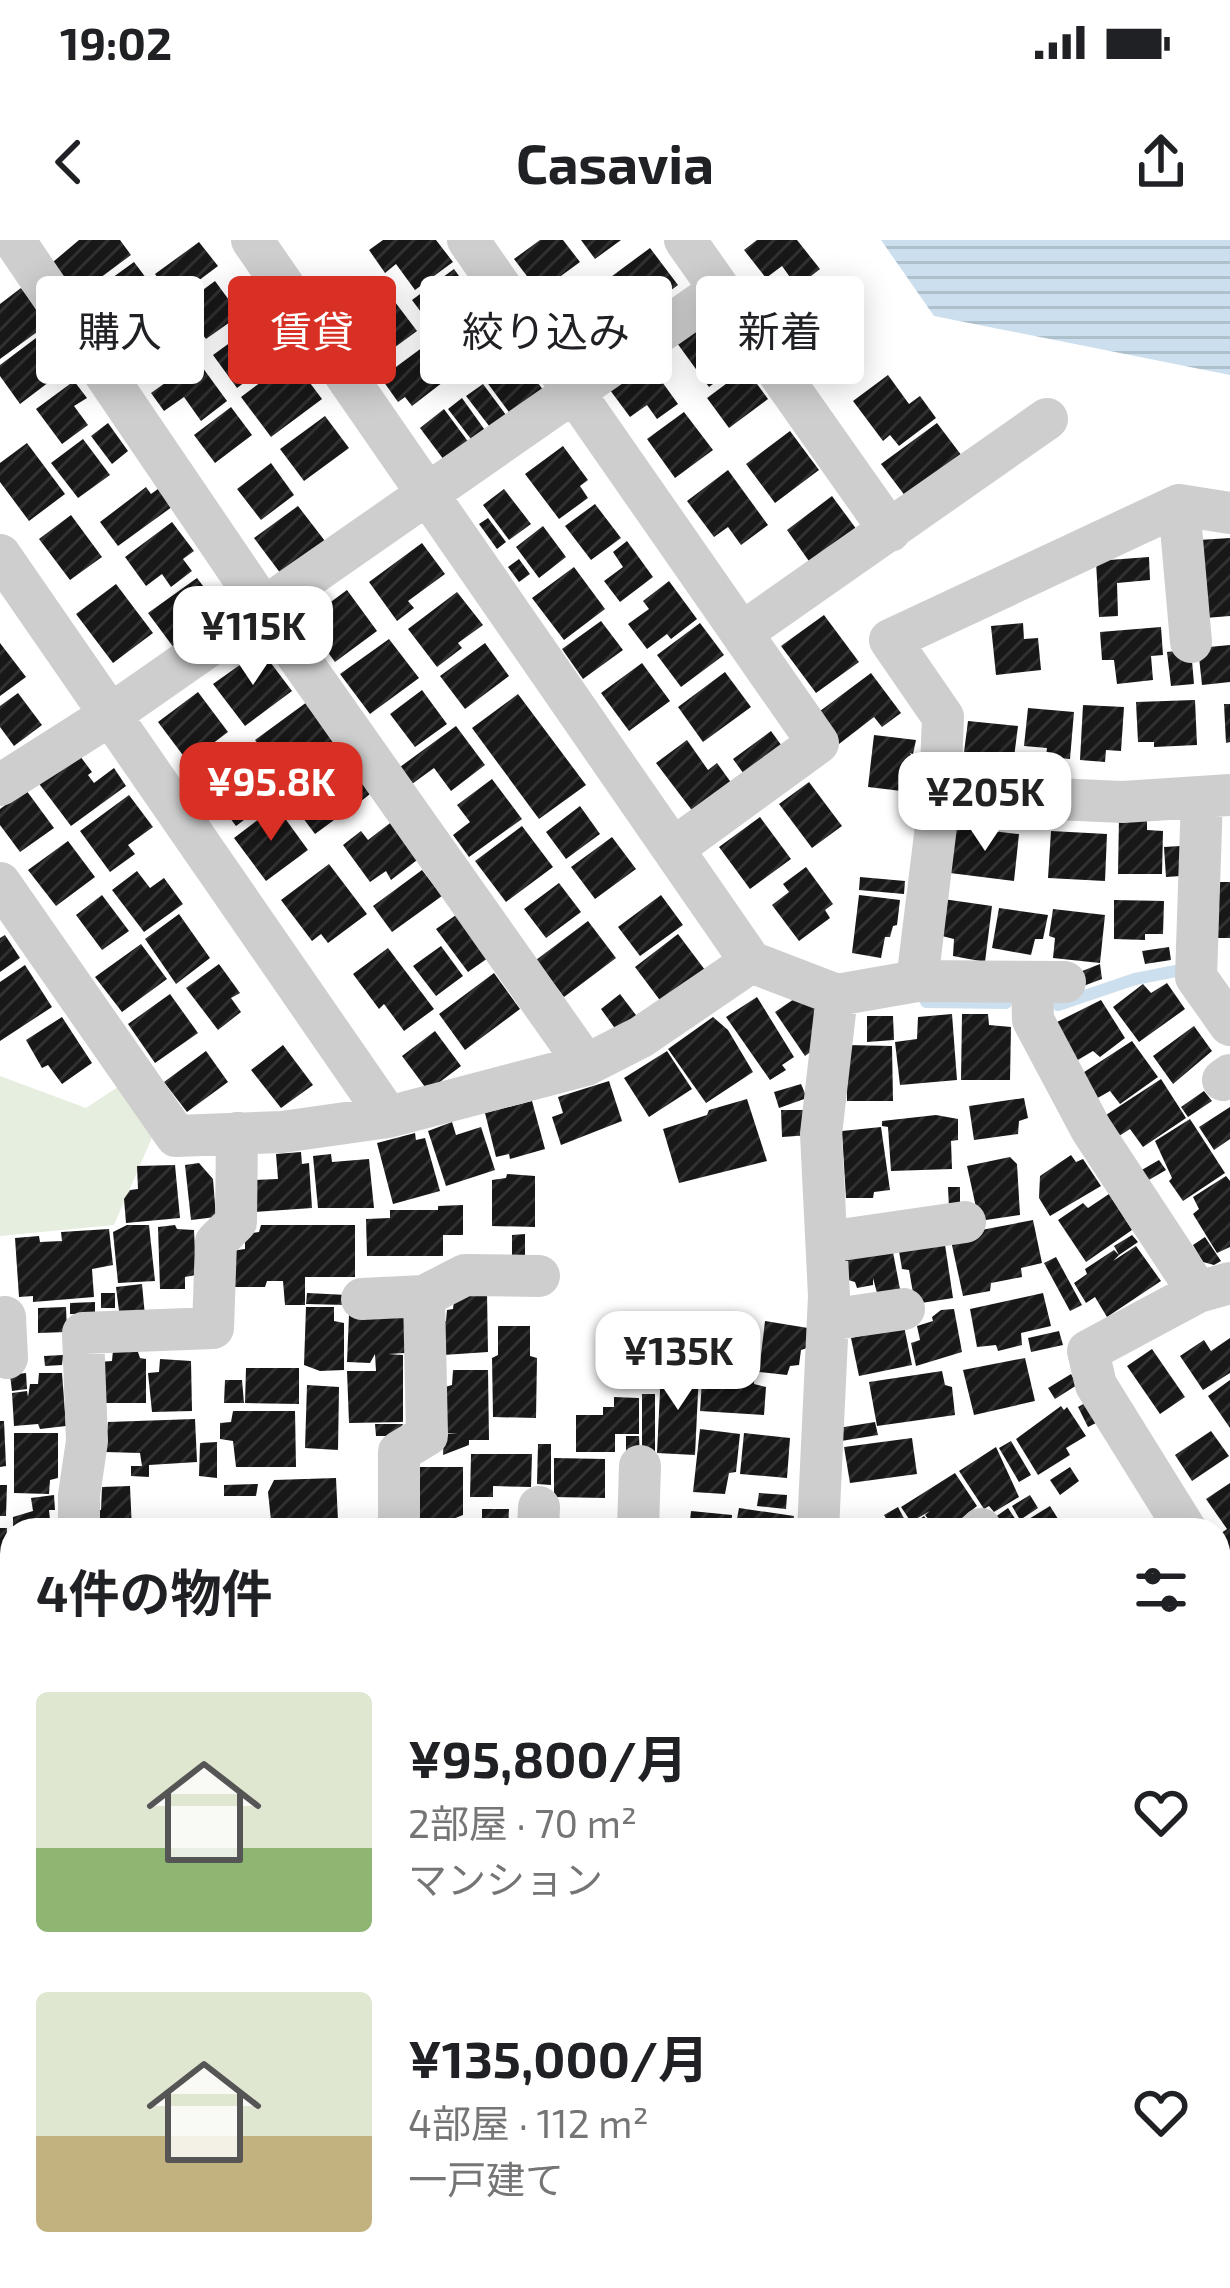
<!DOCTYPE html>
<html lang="ja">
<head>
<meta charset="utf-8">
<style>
  body { margin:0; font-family:"Exo 2","Noto Sans JP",sans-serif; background:#f6f6f6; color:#202124; height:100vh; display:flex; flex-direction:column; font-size:45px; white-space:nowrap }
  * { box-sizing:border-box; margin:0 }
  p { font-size:39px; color:#757577 }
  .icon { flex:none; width:66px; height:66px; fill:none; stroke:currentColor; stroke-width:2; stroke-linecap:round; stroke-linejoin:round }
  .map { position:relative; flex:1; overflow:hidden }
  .sheet { position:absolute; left:0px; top:1278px; width:1230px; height:771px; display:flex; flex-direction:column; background:#fff; border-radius:36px 36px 0 0; box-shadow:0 6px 30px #0003 }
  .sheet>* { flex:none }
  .hud { position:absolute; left:36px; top:36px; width:1158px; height:108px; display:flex; gap:24px }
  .price { position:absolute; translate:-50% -102px; padding:0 27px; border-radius:24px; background:#fff; color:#222; font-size:39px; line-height:78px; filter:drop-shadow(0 3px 6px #0008) }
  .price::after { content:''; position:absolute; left:50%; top:72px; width:36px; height:27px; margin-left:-18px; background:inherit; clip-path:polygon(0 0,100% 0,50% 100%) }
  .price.current { background:#d93025; color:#fff }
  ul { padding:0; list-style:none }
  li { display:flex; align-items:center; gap:36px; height:300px; padding:0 36px }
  li span { display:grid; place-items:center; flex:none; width:336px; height:240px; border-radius:12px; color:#555 }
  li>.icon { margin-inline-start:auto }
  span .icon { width:144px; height:144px; fill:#fffc; stroke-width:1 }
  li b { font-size:51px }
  h2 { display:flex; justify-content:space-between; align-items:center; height:144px; padding:0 36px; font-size:51px }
  .pill { padding:0 42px; border-radius:12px; background:#fff; box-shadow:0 6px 30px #0003; font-size:42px; line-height:108px }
  .pill.current { background:#d93025; color:#fff }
  .status { display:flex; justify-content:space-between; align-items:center; height:84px; padding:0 60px; background:#fff; direction:ltr }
  .status svg { height:33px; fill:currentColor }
  header { display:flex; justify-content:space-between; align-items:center; height:156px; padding:0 36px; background:#fff; font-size:54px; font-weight:700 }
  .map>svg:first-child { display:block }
  .green { fill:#e6eedf }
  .water { fill:url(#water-rules) }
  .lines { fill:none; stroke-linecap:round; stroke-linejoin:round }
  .stream { stroke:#cbdfee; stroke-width:12 }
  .building { fill:url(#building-hatch) }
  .street { stroke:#cecece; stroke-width:42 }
</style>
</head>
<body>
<div class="status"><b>19:02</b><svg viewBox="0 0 49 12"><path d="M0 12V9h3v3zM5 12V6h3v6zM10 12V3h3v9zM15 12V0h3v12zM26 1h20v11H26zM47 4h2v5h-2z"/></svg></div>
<header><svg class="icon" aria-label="back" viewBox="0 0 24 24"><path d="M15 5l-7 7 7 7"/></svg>Casavia<svg class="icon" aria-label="share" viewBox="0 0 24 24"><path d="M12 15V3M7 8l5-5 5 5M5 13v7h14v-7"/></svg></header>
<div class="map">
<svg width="1230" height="2048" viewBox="0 0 1230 2048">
  <defs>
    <pattern id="water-rules" width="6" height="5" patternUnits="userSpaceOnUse" patternTransform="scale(3)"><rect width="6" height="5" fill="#cbdfee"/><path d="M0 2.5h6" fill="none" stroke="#afc0cd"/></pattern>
    <pattern id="building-hatch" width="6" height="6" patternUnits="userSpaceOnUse" patternTransform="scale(3)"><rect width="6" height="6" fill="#181818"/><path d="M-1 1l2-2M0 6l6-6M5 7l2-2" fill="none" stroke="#313131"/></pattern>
  </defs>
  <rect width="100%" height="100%" fill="#fff"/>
  <path class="green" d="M0,836L86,868L121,845L154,893L114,985L0,996Z"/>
  <path class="water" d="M881,0H1230V135L934,76Z
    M0,1737L12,1740V2037H791L798,2048H0Z"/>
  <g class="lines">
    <path class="stream" d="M926,762L1006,763
      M1058,765L1135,739L1176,731"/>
  </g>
  <path class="building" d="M79,0H120L131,15L77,55L53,22Z
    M383,0H436L453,22L415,50L396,24L385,33L369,10Z
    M540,0H563L580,22L539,52L514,19Z
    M581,0H621L595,19Z
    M757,0H797L820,29L797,47L782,26L766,38L744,10Z
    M199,2L218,26L174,59L155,34Z
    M650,8L678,45L632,79L604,42Z
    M134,22L162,59L111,96L83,59Z
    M454,29L474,57L432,87L412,60Z
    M215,41L240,75L206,99L181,66Z
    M21,48L48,84L0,119V64Z
    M807,51L829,81L796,106L773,76Z
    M593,53L620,89L575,122L549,85Z
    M392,58L417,91L368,127L344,94Z
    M165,66L186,94L142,127L120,99Z
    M482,68L508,102L468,132L442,97Z
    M708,80L720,97L729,90L749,117L709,147L677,103Z
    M257,83L281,115L237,148L213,115Z
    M48,89L74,123L20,164L0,136V125Z
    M423,107L447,139L412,166L405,157L398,162L381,138Z
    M519,117L549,158L517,183L486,141Z
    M645,118L678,164L657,179L647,165L630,177L607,146Z
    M292,119L322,159L271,197L241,157Z
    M197,120L227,161L201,181L184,157L164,171L151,153Z
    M746,129L768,159L729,188L707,158Z
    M888,135L909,164L920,156L936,178L899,206L890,195L883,201L853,161Z
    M74,141L87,158L74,166L88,185L62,204L36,169Z
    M483,144L509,179L493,191L466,156Z
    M462,158L487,193L474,203L448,169Z
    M231,167L252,195L215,223L194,195Z
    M444,169L475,211L450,228L420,188Z
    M684,172L713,210L675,238L647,199Z
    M325,176L349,208L304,241L280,209Z
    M108,183L128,211L112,224L91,196Z
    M937,183L965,220L909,261L881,224Z
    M790,191L819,230L775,263L746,224Z
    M83,199L110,235L78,258L51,223Z
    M27,203L65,254L29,281L0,242V223Z
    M563,206L588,240L580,246L588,258L559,279L525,234Z
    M271,223L294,255L261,280L237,249Z
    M728,230L768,285L741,305L728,287L714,297L687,261Z
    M162,246L176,264L118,306L100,282L146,247L151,254Z
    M504,249L531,284L509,300L483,265Z
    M832,256L857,290L811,324L787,290Z
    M595,264L621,298L591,320L565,286Z
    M298,266L325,301L281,334L254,298Z
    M71,275L102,317L70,340L39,299Z
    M488,278L506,302L497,309L479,284Z
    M172,282L194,311L183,319L192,331L171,347L162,334L146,346L125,317Z
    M543,286L566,317L539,338L516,307Z
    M1230,298V376L1205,378L1199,300Z
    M627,301L653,337L620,362L604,341L623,327L613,312Z
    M422,303L445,334L408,361L414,368L397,381L369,342Z
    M1149,317L1150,340L1117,343L1118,376L1099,377L1096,321Z
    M519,319L530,334L519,342L508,327Z
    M574,327L605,369L564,400L532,358Z
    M197,338L223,372L174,408L148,373Z
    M669,341L697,379L671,399L667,394L647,409L628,384L649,369L643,361Z
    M116,344L153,393L113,423L76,374Z
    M347,350L377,391L335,422L305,381Z
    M457,352L483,385L458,403L462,408L437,427L408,389Z
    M824,375L859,422L816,453L781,406Z
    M601,381L623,410L583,439L562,409Z
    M700,383L724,415L681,447L657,415Z
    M1023,383L1024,399L1038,398L1041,430L996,435L991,386Z
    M1161,387L1163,415L1151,416L1153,440L1117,444L1114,420H1102L1100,392Z
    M389,399L419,438L370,474L340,434Z
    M0,403L26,437L0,456Z
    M485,403L509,436L465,469L440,436Z
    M1230,405V442L1202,445L1198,408Z
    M1191,409L1194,444L1171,446L1167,412Z
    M261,410L292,451L245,486L213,444Z
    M642,423L670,461L629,491L601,453Z
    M725,432L751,467L703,502L678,467Z
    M871,433L901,473L882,487L874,477L839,504L816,474Z
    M422,450L447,484L415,507L390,474Z
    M198,452L228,492L188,522L158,482Z
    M18,453L42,485L14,506L0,487V466Z
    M518,454L586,545L539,579L472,488Z
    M1195,460L1197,505L1154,507V502H1138L1136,462Z
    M307,462L336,500L313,518L308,512L279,533L255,500Z
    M1224,464H1230V502L1226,503Z
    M1083,465L1124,467L1121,511L1106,510L1105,522L1080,520Z
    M1028,468L1074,472L1070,519L1046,517L1047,508L1024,506Z
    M968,481L1018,486L1012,533L962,528Z
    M456,486L485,525L451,551L434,528L412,544L400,527Z
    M771,491L787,513L749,541L733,519Z
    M874,495L916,500L913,514L910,513L914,521L910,552L868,547Z
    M687,500L708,530L717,523L735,548L697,577L656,523Z
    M244,509L272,547L254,560L260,568L236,586L217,561L222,557L207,537Z
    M77,512L92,532L88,535L94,543L114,528L126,546L71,586L37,541Z
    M345,519L370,554L356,565L330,530Z
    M319,530L349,569L315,594L285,554Z
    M492,539L522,579L469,617L453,595L470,582L457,565Z
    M809,542L842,586L812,608L779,564Z
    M26,550L54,588L20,612L0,585V569Z
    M129,555L153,587L128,605L135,614L110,632L80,591Z
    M276,566L308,610L266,641L234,598Z
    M580,566L600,594L566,619L546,592Z
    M760,577L791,619L750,649L719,607Z
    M1119,577L1147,578V590L1163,591L1162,634H1118Z
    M394,580L421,617L391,640L386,631L370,642L343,605L361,591L368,600Z
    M522,586L553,627L506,662L475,621Z
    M956,587L1019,594L1014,641L950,633Z
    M1051,591L1107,594L1105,641L1048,638Z
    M612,597L636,629L595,659L571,627Z
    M68,601L95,637L56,666L28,630Z
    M1180,606L1181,636L1166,637L1164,607Z
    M329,624L367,674L328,703L321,694L312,701L281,660Z
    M806,627L833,664L825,670L830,678L799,701L772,665L789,652L783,644Z
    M422,630L442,656L392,692L373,666Z
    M137,631L150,648L164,638L183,664L144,692L112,650Z
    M860,637L905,641L904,654L859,650Z
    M1214,642H1230V698H1214Z
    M559,643L581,672L546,698L524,669Z
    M102,655L129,691L102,710L76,675Z
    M661,655L683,685L640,716L618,687Z
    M859,655L900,660L897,685L893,686L890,697H885L881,718L852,713Z
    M943,659L992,666L985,722L953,716L954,699L938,695Z
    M1114,660L1164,661L1163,694H1145V700L1114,699Z
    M999,668L1048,675L1043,699H1035L1031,715L992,708Z
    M1053,669L1105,675L1100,723L1053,718L1055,698L1049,696Z
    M179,674L210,718L176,744L145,699Z
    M456,675L488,718L468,732L436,689Z
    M588,681L616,718L564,757L536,720Z
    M678,694L708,734L665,767L635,727Z
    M5,695L20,718L0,732V698Z
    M141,704L167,739L122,772L95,737Z
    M441,706L463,736L436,756L413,726Z
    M1169,707L1171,720L1145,724L1142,711Z
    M388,708L434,769L404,791L384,764L379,769L353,734Z
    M219,724L240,753L231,758L241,772L218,790L186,748Z
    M1100,724L1102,739L1078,748L1072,735Z
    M25,725L52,767L0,801V742Z
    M494,733L520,769L465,810L439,774Z
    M1167,743L1185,769L1139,802L1113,767L1143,744L1151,753Z
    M170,754L198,793L155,823L128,784Z
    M620,754L639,779L619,794L601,769Z
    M800,755L810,761L826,782L821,804L805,816L775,772Z
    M757,757L794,817L782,825L786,830L770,840L726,777Z
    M1101,760L1125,798L1100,817L1093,811L1076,821L1053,784Z
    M952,774L957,840L900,845L895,802L917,799L918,777Z
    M962,774H988L989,785L1011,787L1010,840H961Z
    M867,776H893L894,800L867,802Z
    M62,777L92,823L62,844L48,825L42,828L26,800Z
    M713,777L728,790L753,832L706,863L668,809Z
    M1194,786L1212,811L1173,844L1153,816Z
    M435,791L461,826L428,851L402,816Z
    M1132,801L1158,837L1120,864L1110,851L1094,860L1078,836Z
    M283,805L313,845L281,868L251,830Z
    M847,805L892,806L893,861H847Z
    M206,811L228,842L187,872L164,842Z
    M667,811L692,849L649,877L624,838Z
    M1161,839L1186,878L1143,907L1130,889L1119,896L1106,875Z
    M609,841L622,881L561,905L552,877L563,873L558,857Z
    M801,844L807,858L779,868L774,852Z
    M1204,851L1212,861L1188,877L1181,867Z
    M1024,858L1028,878L1019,881L1018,894L974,900L969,866Z
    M747,859L767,921L679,943L663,889L707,875L709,870Z
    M532,861L545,909L510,919L509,914L496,917L485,873Z
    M1230,867V899L1214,910L1199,887Z
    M781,870H810V895L782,897Z
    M936,875L958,879V900L951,901L952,929L891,931L888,887L882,886V881Z
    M1190,879L1225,933L1183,961L1169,941L1172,938L1155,901Z
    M452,882L456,895L481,887L495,930L446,946L428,891Z
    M881,887L890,950L874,952L873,958H846L842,891Z
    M415,893L416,900L425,898L440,951L393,964L377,903Z
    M301,912L302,924L309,923L312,968L254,972L252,940L278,939L276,914Z
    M331,914L332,922L369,919L374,968H318L313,916Z
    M1071,915L1076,922L1083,919L1101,946L1050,976L1039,958L1040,936Z
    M1010,917L1017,924L1020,975L979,981L967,926Z
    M1159,920L1166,930L1147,941L1140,931Z
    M199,923L213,939L216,977L191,980L185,925Z
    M175,925L180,978L126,983L124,959L130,950L138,949L137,926Z
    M507,934L535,936V987L492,986V940L506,938Z
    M1226,936L1230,941V1007L1217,1013L1193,974L1199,969L1193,957Z
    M948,947H960V966L949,968Z
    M1109,954L1132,990L1086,1022L1058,980L1083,963L1088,968Z
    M463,965V995H443V1016H367L366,979L390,978V970H438V966Z
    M1033,980L1042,1023L1021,1028L1022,1037L991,1043L990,1051L963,1056L950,996Z
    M127,985H149L155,1041L118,1043L113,992Z
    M175,985L177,989L194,990L196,1035L185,1037V1049H160L158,987Z
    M261,985H355V1037H305V1065H285L283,1041H267L265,1047H233L231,1011L245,1009V994L259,992Z
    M109,989L113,1025L92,1029L94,1057L33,1062V1056L19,1057L15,998L39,996L40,1002L62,1001L61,992Z
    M525,994V1018L512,1019V995Z
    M1132,995L1138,1002L1119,1015L1114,1006Z
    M1205,997L1221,1021L1214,1025L1203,1022L1193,1005Z
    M944,998L953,1058L915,1064L909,1030L902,1029L898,1005Z
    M1136,1006L1161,1041L1107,1077L1095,1057L1086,1063L1074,1043L1087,1034L1085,1029L1114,1010L1119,1015L1113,1021Z
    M892,1007L900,1049L877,1053L873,1038V1045L857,1048L855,1042L848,1040L844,1015Z
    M1056,1017L1082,1065L1070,1071L1044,1023Z
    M142,1044L145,1076L120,1079L116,1047Z
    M101,1053H115V1068H101Z
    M307,1053L347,1055L346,1065L306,1064Z
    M455,1053H487L488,1112L443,1115L441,1083L446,1081L447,1070L453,1069Z
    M1043,1053L1051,1086L1021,1093L1022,1105L998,1111L996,1105L977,1107L970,1069Z
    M95,1062V1074H70V1063Z
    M66,1067L67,1092L38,1093V1068Z
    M306,1067H334V1081L344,1083V1130L320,1131L304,1125Z
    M954,1069L962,1112L916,1126L911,1103L920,1100L917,1086L933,1081L932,1077L941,1070Z
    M349,1075L405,1076V1113L388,1114L403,1115V1182L349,1183L347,1131H376L375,1114L370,1123L347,1122Z
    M765,1081L808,1088L807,1108L801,1110L799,1125L790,1126L787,1135L759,1132Z
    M498,1086H530V1116L537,1118L536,1178L493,1177L492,1118L498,1115Z
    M904,1086L912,1125L859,1136L851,1098Z
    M1059,1091L1063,1105L1031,1112L1028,1098Z
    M1230,1098V1133L1203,1150L1180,1116L1204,1100L1211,1111Z
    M137,1109L140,1118L146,1119V1163H101L99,1122L112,1121L113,1110Z
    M1152,1109L1185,1157L1160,1174L1127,1126Z
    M723,1111L749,1113L747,1125L755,1128L754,1144L766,1147L764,1175L700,1171L703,1125Z
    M63,1115L62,1125L45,1126L44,1116Z
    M1025,1118L1035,1161L974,1175L963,1130Z
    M160,1119L191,1121L192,1171L152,1172L148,1133L159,1132Z
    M246,1128H299V1164L245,1163Z
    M453,1130H488L489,1200H469V1205L443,1215L444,1194H458L443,1193L445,1147L452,1145Z
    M661,1131L699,1132L695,1215L657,1213Z
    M942,1131L945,1145L952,1147L955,1175L877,1186L869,1142Z
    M26,1133L27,1149L12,1151L10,1135Z
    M39,1133H62L66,1186L40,1189L38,1184L14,1186L12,1153L27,1151L28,1157L30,1144H38Z
    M1071,1134L1077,1145L1055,1159L1048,1148Z
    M225,1140H242L244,1163H224Z
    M1230,1140V1188L1208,1156Z
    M307,1145L339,1147L338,1210L305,1208Z
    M642,1154H655V1220H642Z
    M614,1157L639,1158V1194H615V1212H576V1175H603V1167H614Z
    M1087,1162L1098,1182L1088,1187L1078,1167Z
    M1061,1166L1064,1170L1067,1167L1086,1196L1066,1208L1070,1215L1038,1235L1016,1199Z
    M233,1171H295L296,1227H236L233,1201L220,1199V1183L231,1182Z
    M195,1179L197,1222L149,1225V1237L131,1236V1226H142L140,1213L105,1212L108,1182Z
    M0,1181H4L6,1226L0,1227Z
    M875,1182L878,1195L841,1201L838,1188Z
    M375,1184H403L396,1196H376Z
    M700,1189L740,1194L736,1232L729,1233L725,1254L693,1252Z
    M1211,1191L1229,1216L1192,1241L1175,1215Z
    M14,1193H58V1238L50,1240L49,1254L14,1253Z
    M744,1193L790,1198L787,1238L740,1234Z
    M626,1196H639L640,1219H626Z
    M912,1198L917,1234L850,1243L844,1207Z
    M1011,1201L1031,1235L1019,1242L999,1208Z
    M217,1202V1238L199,1236L200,1203Z
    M538,1204H551V1245L537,1244Z
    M996,1207L1019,1257L994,1272L989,1266L984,1269L959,1231Z
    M471,1214H532L531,1247L493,1246V1257H470Z
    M554,1218L605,1219V1258L554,1257Z
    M419,1227H463V1275L443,1283L419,1281Z
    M1070,1227L1079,1241L1060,1255L1050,1240Z
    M955,1233L977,1266L947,1290H937L925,1275L930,1271L911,1282L901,1267Z
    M336,1238L338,1281L272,1290L268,1252L274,1240Z
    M1230,1243V1310L1220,1294L1227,1289L1206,1259Z
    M258,1244L256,1256H224V1245Z
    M0,1245H7L6,1276H0Z
    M130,1246L132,1290H91L90,1272L101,1270L102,1247Z
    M759,1253L787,1255L786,1269L757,1266Z
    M54,1255L55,1270H49L51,1290H13V1277L33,1271L31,1258Z
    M1030,1255L1038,1268L1020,1280L1012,1266Z
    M1050,1266L1065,1290H1011Z
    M898,1267L910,1290H893L884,1275Z
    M739,1268L794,1276L792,1290H735Z
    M1008,1268L1016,1280L1001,1290L991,1280Z
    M482,1269H509L508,1290H467V1283H482Z
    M691,1271L732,1275L731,1290H689Z
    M924,1276L934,1290H913L910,1286Z
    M551,1278H613V1287L551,1286Z
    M883,1278L891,1290H861Z
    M0,1288H7L5,1330H0Z
    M0,1334H5L6,1379H0Z
    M1230,1446V1497L1218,1505V1454Z
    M1230,1511V1538L1218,1520Z
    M1218,1583L1230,1600V1618L1218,1626Z
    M1230,1629V1677L1225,1681L1218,1670V1637Z
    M1230,1800V1840L1218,1831V1817Z
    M1230,1975V2033L1223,2029L1218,2033V1991Z
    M1078,2037H1180L1173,2048H1095Z"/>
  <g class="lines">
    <path class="street" d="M14,0L263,367L586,825
      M252,0L751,722
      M468,0L818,503L674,608
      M685,0L890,291
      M1179,265L1191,402
      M0,315L388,877
      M743,392L1047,179
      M0,545L110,475L720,50
      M940,554L1123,562L1230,555
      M1202,557L1196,737L1230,785
      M0,643L176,896L282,892L388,877L586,825L641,797L751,722L837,755L917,741L1065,742
      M917,741L940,554L943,477L890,400L1179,265L1230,273
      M1032,744L1033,780L1091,889L1198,1052L1230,1043
      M1223,840L1230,835
      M827,1002L965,982
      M362,1059L424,1056
      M5,1077L7,1118
      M828,1080L904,1069
      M79,1290V1255L87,1201L83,1093L213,1088L216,1002L236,982L237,893
      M399,1290V1212L427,1195L424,1056L465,1035L539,1036
      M538,1290L539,1267
      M638,1290L640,1226
      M818,1290L829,1056L821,894L837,755
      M980,1290L981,1289
      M1186,1290L1096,1145L1088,1111L1198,1052
      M1218,1341L1230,1333
      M1218,1377L1230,1395
      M0,1445L12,1444
      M1218,1732L1230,1748"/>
  </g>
</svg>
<b class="price" style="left:253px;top:448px">¥115K</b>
<b class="price current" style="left:271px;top:604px">¥95.8K</b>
<b class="price" style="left:985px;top:614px">¥205K</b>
<b class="price" style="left:678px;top:1173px">¥135K</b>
<div class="hud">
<a class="pill">購入</a>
<a class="pill current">賃貸</a>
<a class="pill">絞り込み</a>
<a class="pill">新着</a>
</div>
<section class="sheet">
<h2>4件の物件<svg class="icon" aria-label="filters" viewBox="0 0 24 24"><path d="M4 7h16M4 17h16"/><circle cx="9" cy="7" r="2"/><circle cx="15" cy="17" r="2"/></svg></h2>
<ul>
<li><span style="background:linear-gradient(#dfe7d0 65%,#8fb573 0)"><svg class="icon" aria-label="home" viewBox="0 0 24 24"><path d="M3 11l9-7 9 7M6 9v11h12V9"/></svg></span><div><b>¥95,800/月</b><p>2部屋 · 70 m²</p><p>マンション</p></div><svg class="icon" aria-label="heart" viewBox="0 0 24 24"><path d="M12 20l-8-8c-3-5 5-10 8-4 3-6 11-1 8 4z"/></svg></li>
<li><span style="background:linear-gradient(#dfe7d0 60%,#c2b280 0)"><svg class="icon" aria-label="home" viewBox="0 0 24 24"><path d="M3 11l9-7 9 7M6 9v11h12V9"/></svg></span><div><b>¥135,000/月</b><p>4部屋 · 112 m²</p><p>一戸建て</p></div><svg class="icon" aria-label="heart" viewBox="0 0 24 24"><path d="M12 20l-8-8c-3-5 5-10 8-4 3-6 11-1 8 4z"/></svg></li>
</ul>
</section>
</div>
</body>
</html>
